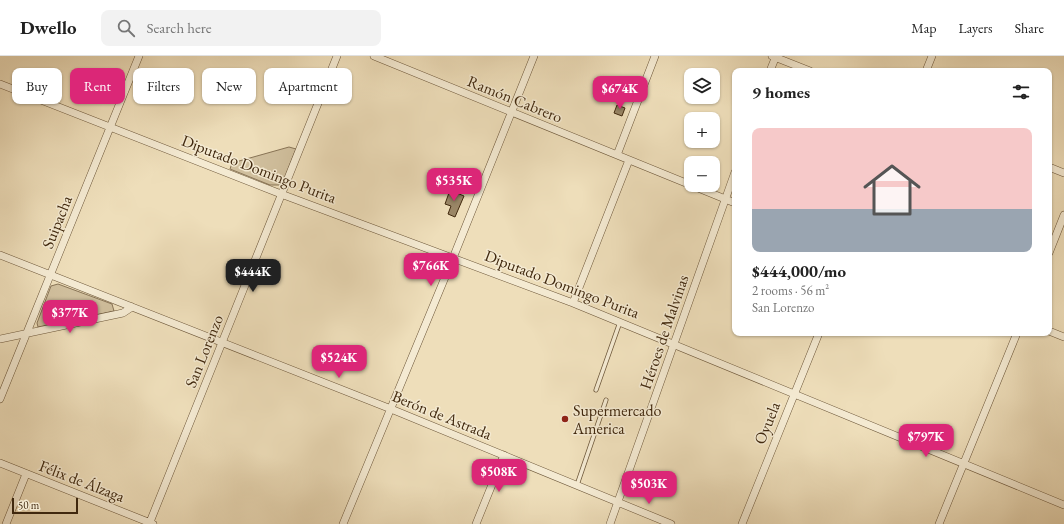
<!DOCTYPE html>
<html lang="en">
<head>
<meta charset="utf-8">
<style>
  body { margin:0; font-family:"EB Garamond",serif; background:#f2f2f2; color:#222; height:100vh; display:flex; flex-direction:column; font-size:15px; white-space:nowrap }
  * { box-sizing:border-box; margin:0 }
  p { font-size:13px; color:#767676 }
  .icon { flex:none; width:22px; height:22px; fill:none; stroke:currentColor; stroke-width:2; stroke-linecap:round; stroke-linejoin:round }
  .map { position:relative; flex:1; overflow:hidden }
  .drawer { position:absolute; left:732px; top:12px; width:320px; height:268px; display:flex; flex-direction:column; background:#fff; border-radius:8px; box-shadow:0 1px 3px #0004 }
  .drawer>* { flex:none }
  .hud { position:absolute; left:12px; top:12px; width:380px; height:36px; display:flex; gap:8px }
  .fabs { position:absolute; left:684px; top:12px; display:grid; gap:8px }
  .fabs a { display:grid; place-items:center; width:36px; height:36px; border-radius:8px; background:#fff; box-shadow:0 1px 3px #0004; font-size:20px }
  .scale { position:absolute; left:12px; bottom:10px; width:66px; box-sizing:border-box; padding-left:4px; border:2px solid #40280e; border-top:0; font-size:11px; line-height:14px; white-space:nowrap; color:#40280e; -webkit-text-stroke:3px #f4ead2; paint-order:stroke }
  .price { position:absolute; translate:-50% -34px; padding:0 9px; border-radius:8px; background:#db2777; color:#fff; font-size:13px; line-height:26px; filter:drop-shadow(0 1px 2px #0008) }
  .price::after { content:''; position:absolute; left:50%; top:24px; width:12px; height:9px; margin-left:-6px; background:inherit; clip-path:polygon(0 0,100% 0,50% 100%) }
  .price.on { background:#222; color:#fff }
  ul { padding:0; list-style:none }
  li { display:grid; align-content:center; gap:8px; height:212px; padding:0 20px }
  li span { display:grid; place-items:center; height:124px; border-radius:8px; color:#555 }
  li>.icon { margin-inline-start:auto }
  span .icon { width:72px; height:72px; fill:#fffc; stroke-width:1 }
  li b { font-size:17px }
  h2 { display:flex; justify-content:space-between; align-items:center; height:48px; padding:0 20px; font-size:17px }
  .tag { padding:0 14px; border-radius:8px; background:#fff; box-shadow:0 1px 3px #0004; font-size:14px; line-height:36px }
  .tag.on { background:#db2777; color:#fff }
  header { display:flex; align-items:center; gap:24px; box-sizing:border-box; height:56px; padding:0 20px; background:#fff; border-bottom:1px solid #e0e0e0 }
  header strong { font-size:19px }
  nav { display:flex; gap:22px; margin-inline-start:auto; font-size:14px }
  .search { width:280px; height:36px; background:#f2f2f2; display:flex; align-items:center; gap:10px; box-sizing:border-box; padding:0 14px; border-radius:8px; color:#767676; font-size:15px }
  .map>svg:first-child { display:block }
  .green { fill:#d0bf9d; stroke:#887456 }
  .building { fill:#9a8767; stroke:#40280e }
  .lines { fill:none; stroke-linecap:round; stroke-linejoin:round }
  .lane-casing { stroke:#6c5639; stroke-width:5 }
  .street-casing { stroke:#6c5639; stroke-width:8 }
  .lane { stroke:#f4ead2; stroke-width:3.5 }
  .street { stroke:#f4ead2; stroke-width:7 }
  .poi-dot { fill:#8f2418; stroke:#f4ead2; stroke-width:1.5 }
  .labels { text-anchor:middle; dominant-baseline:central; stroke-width:3; stroke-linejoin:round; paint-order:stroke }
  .street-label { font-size:16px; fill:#40280e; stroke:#f4ead2 }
  .poi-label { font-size:16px; fill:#40280e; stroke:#f4ead2; text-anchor:start }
</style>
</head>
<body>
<header>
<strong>Dwello</strong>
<div class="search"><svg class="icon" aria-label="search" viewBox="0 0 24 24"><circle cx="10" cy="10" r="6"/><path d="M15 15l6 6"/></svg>Search here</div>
<nav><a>Map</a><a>Layers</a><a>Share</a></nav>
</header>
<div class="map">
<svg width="1064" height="468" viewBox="0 0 1064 468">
  <rect width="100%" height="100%" fill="#eedeba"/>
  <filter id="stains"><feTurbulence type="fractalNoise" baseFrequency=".005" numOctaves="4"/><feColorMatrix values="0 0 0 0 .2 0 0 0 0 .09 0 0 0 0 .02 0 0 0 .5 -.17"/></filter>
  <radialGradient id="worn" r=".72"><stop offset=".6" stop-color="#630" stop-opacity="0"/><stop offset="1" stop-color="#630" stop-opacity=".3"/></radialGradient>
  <path class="green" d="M289,91L296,93L284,124L279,129H270L230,113L232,107Z
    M58,228L112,248L114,255L38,271L37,267L51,230Z"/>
  <path class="building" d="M617,49L625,52L622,60L614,57Z
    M450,134L464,140L455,161L448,158L451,150L445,148Z"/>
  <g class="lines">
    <g class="lane-casing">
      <path id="lane" d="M596,334L620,266
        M577,429L606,344"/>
    </g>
    <g class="street-casing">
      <path id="street" d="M374,0L735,147
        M772,0L810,15
        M770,15L776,0
        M926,15L932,0
        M0,28L281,138L573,247L1064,449
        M617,99L655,0
        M1049,111L1064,117
        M1049,197L1064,159
        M0,199L391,353L671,468
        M573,247L629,104
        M1049,275L1064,281
        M0,283L123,257L132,251
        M0,343L139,0
        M0,407L153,468
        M150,466L337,0
        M6,468L26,418
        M343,468L453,202L534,0
        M476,468L504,399
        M610,468L735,116
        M742,468L819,277
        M939,468L1017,277"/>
    </g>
    <use href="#lane" class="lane"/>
    <use href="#street" class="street"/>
  </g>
  <circle class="poi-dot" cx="565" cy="363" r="4"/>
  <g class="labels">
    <g class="street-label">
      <text transform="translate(515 43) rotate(22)">Ramón Cabrero</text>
      <text transform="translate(259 113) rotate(21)">Diputado Domingo Purita</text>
      <text transform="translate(57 166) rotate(-68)">Suipacha</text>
      <text transform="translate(562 228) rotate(21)">Diputado Domingo Purita</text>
      <text transform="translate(664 276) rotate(-71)">Héroes de Malvinas</text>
      <text transform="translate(204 295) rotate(-68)">San Lorenzo</text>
      <text transform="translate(442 359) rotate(22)">Berón de Astrada</text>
      <text transform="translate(767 367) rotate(-68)">Oyuela</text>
      <text transform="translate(82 425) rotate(21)">Félix de Álzaga</text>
    </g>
    <g class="poi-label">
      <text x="573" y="354">Supermercado<tspan x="573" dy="18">America</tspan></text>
    </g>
  </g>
  <rect width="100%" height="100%" filter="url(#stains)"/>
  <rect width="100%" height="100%" fill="url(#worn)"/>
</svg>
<div class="fabs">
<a><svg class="icon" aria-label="layers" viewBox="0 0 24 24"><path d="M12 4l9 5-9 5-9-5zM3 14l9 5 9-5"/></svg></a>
<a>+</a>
<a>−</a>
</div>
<div class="scale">50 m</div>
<b class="price" style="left:620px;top:54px">$674K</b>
<b class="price" style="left:454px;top:146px">$535K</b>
<b class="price" style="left:431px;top:231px">$766K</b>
<b class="price on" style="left:253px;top:237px">$444K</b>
<b class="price" style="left:70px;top:278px">$377K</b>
<b class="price" style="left:339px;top:323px">$524K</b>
<b class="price" style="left:926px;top:402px">$797K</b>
<b class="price" style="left:499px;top:437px">$508K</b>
<b class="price" style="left:649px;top:449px">$503K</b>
<div class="hud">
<a class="tag">Buy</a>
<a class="tag on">Rent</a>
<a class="tag">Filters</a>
<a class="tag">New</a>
<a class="tag">Apartment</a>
</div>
<section class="drawer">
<h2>9 homes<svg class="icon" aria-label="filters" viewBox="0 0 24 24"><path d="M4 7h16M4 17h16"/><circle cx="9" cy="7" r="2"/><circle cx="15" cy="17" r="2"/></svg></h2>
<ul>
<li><span style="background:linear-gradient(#f6c9c9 65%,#9aa5b1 0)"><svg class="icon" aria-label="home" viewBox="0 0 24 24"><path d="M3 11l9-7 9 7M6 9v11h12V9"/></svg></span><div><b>$444,000/mo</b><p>2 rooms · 56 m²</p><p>San Lorenzo</p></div></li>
</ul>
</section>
</div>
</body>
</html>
